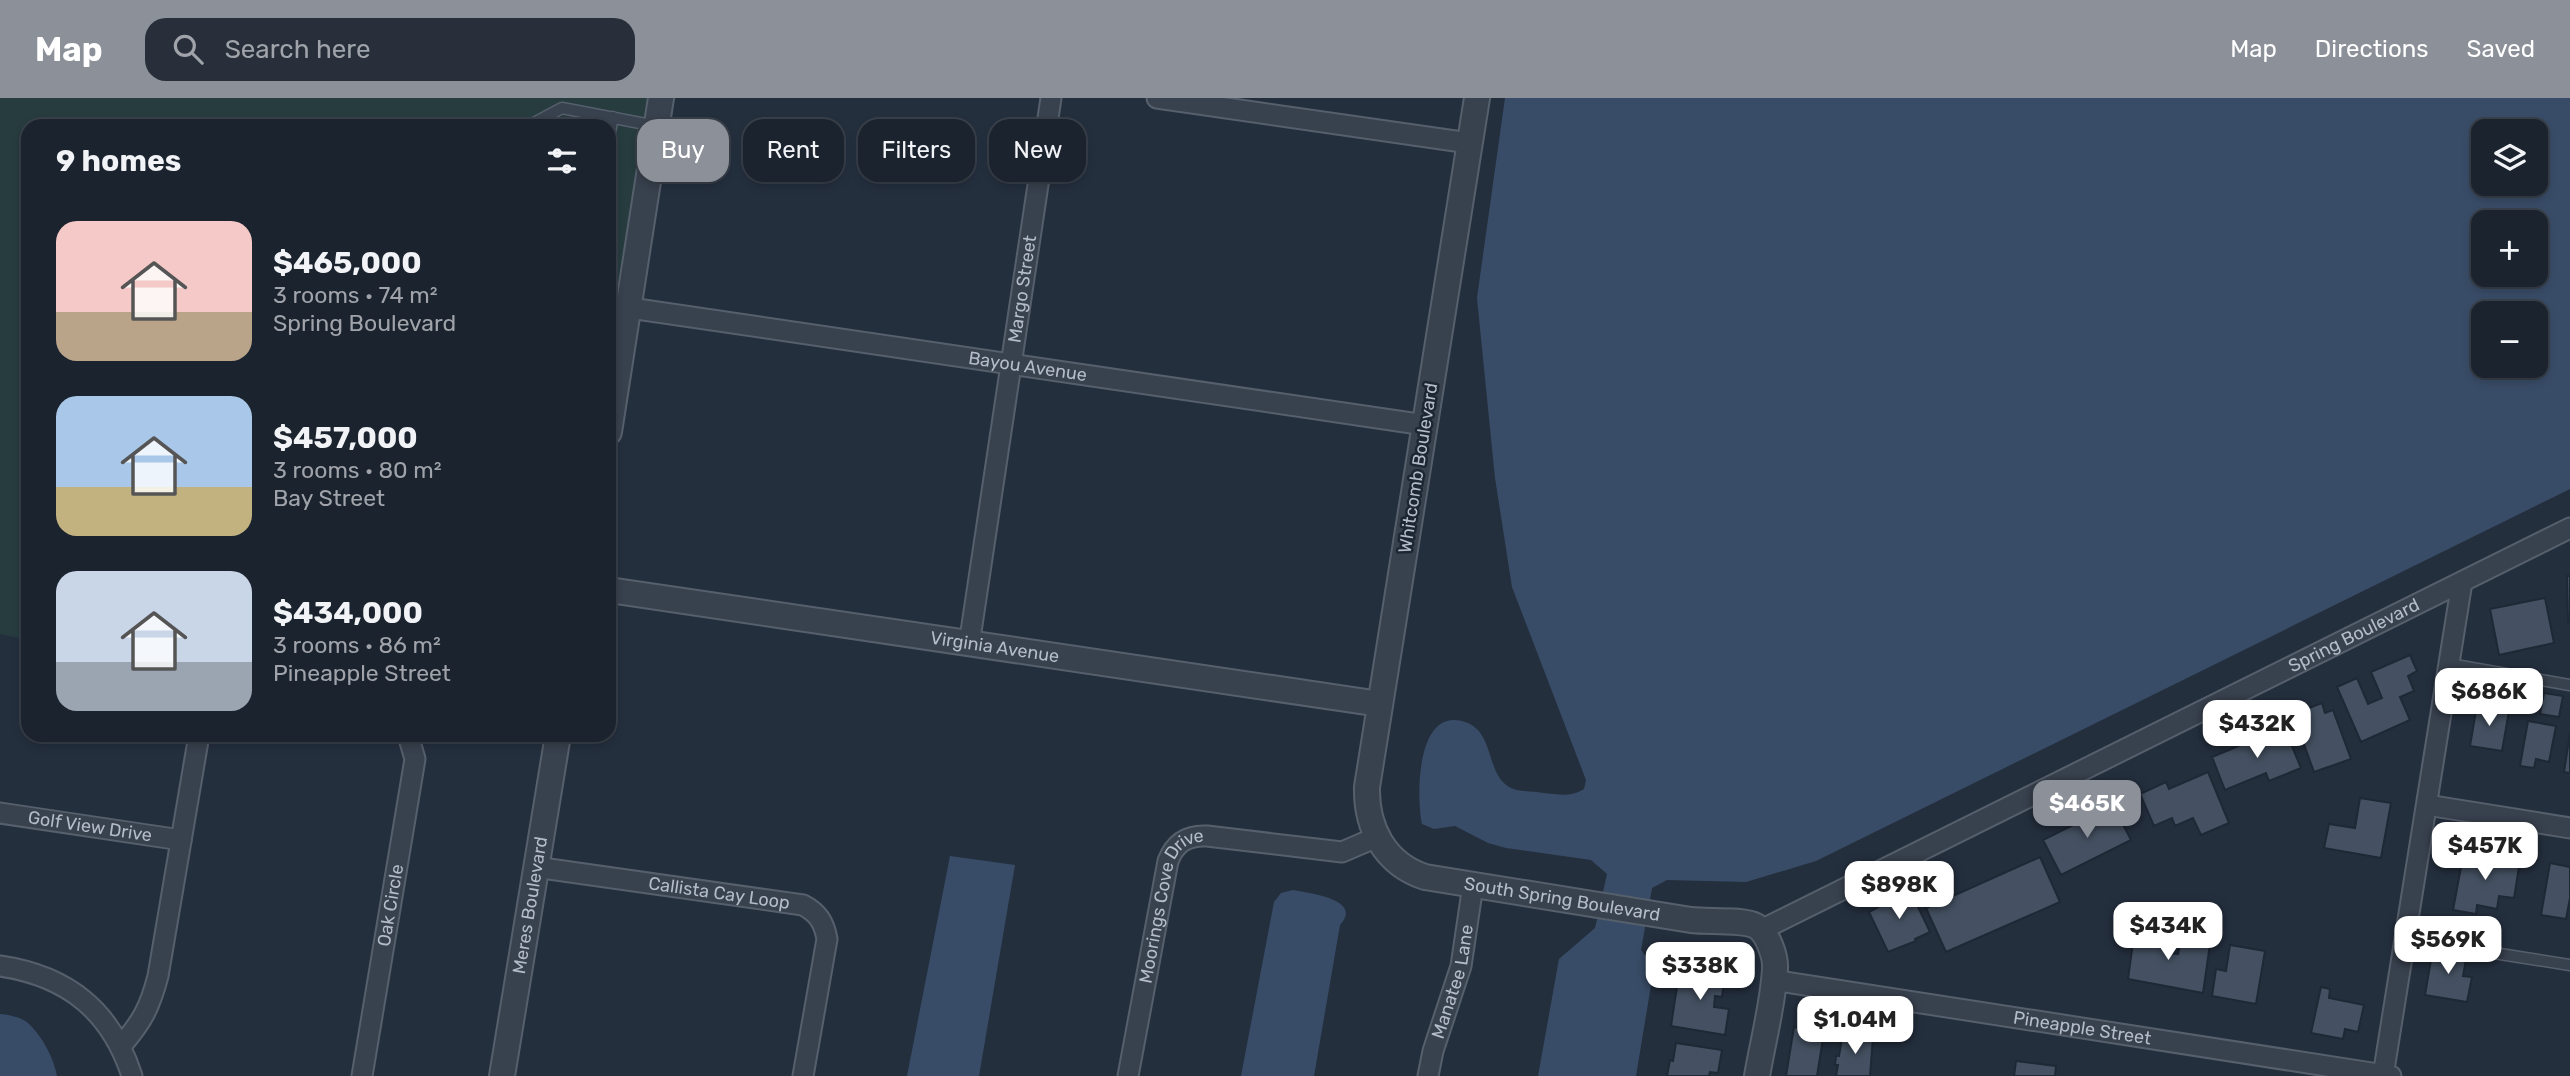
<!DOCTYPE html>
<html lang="en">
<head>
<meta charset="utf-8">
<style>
  body { margin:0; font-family:Rubik,sans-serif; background:#282f3a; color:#f1f3f6; height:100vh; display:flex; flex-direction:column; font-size:26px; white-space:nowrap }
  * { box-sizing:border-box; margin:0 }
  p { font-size:23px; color:#a0a4aa }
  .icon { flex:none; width:38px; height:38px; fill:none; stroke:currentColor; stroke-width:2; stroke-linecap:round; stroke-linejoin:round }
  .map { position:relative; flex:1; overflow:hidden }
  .details { position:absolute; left:21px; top:21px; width:595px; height:623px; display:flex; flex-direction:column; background:#1b232e; border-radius:21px; box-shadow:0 4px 10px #0003,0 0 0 2px #39404a }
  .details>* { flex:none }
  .guide { position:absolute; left:637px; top:21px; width:665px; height:63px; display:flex; gap:14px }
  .tools { position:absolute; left:2471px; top:21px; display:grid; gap:14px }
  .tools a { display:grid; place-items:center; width:77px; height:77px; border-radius:14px; background:#1b232e; box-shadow:0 4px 10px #0003,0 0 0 2px #39404a; font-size:35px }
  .price { position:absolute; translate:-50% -60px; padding:0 16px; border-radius:14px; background:#fff; color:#222; font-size:23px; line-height:46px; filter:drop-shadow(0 2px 4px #0008) }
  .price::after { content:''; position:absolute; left:50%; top:42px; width:21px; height:16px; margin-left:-10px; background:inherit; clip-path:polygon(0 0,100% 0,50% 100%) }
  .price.current { background:#8c9099; color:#fff }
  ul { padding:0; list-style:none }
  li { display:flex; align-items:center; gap:21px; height:175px; padding:0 35px }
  li span { display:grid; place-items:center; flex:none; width:196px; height:140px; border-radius:21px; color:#555 }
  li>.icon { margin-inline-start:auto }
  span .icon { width:84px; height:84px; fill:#fffc; stroke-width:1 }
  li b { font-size:30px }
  h2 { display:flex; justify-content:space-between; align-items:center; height:84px; padding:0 35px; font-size:30px }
  .chip { padding:0 24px; border-radius:21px; background:#1b232e; box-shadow:0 4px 10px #0003,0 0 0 2px #39404a; font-size:24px; line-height:63px }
  .chip.current { background:#8c9099; color:#fff }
  header { display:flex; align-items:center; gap:42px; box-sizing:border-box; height:98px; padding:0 35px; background:#8c9099; color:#fff }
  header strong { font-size:33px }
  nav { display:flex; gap:38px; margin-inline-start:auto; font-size:24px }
  .search { width:490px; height:63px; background:#282f3a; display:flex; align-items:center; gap:18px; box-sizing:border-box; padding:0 24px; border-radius:21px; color:#a0a4aa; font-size:26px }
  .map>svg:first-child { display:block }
  .green { fill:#263c3f }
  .water { fill:#394c67; fill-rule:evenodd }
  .building { fill:#455162; stroke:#1f2835; stroke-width:2 }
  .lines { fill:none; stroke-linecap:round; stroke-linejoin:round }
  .service-casing { stroke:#565f6c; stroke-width:13 }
  .minor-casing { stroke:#565f6c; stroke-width:23 }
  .tertiary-casing { stroke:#565f6c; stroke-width:28 }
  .service { stroke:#38414e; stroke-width:10 }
  .minor { stroke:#38414e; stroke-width:19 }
  .tertiary { stroke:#38414e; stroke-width:24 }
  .labels { text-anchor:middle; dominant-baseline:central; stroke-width:5; stroke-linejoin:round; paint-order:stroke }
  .street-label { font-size:18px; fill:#b4bcc9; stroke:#1d2633 }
</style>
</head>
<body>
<header>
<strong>Map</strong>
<div class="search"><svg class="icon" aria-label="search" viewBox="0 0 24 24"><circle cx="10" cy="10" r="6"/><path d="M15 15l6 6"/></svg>Search here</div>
<nav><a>Map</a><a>Directions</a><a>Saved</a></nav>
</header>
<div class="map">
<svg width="2570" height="978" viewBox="0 0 2570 978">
  <rect width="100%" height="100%" fill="#242f3e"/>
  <path class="green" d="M0,0H649L609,264V28H28V542L0,536Z"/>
  <path class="water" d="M1505,0H2570V391L1816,763L1746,784L1667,782L1652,790L1641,852L1654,869L1636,978H1538L1559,861L1595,830L1607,776L1591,762L1506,750L1488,745L1455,728L1434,731L1422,726C1416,698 1416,604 1468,625C1495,637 1486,678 1511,690C1520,694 1533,693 1543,695C1558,696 1570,700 1584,691L1586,682L1512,489L1495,380L1477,200ZM2483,33H2536V86H2483ZM2483,124H2536V177H2483ZM2483,215H2536V268H2483Z
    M950,758L1015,767L979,978H907Z
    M1293,792C1308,795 1364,801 1340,827L1314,978H1241L1274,804L1281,795Z
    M0,916C10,917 25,920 31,928C43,940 54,961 57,978H0Z"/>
  <path class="building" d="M2567,478H2570V524H2568Z
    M2545,500L2554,545L2499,557L2490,511Z
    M2410,557L2417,573L2408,578L2414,593L2400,599L2410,622L2361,644L2337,589L2357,580L2368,606L2382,600L2371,574Z
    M2480,581L2502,585L2499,603L2477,599Z
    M2544,595L2563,598L2559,619L2540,616Z
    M2322,605L2325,615L2333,612L2351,661L2314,674L2293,616Z
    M2477,607L2509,613L2502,653L2470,648Z
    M2528,623L2556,628L2549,664L2536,661L2534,670L2520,668Z
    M2284,629L2301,670L2269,683L2266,675L2225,692L2212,659Z
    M2570,635V675L2564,674Z
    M2208,674L2229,725L2201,737L2193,720L2175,728L2172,720L2154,728L2140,696L2166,684L2169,691Z
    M2360,700L2391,705L2381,760L2324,750L2329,726L2355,730Z
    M2113,707L2131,742L2061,777L2043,742Z
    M2464,753L2520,763L2514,800L2499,798L2497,811L2477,807L2476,816L2453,812Z
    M2040,759L2060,804L1946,854L1926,810Z
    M2550,765L2570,769V800L2566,821L2541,817Z
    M1910,792L1930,834L1915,841L1916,843L1888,854L1869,814L1880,808L1878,804L1898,795L1899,797Z
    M2135,830L2170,835L2168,855L2178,856L2181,842L2210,846L2203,895L2128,881Z
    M2230,847L2265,853L2256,906L2212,898L2216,871L2226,873Z
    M2433,850L2467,856L2463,878L2472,879L2467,904L2425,897Z
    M1680,869L1725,877L1722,899L1715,898L1714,909L1729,911L1725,937L1671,928Z
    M2321,889L2330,891L2329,900L2364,907L2358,934L2345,931L2343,941L2311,935Z
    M1794,929L1824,934L1817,978H1786Z
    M1843,934L1873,939L1870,978H1836L1838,967H1835L1836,958H1839Z
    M1676,945L1722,952L1718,975L1710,974L1709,978H1667L1670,962L1673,963Z
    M2016,963L2056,968L2055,978H2014Z"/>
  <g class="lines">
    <g class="service-casing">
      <path id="service" d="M533,28L534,25L562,10L656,28
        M609,39L613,19
        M2449,566L2570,587
        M2405,841L2570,867"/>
    </g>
    <g class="minor-casing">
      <g id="minor">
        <path d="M1157,0L1469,45"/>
        <path id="s1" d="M630,210L1425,327"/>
        <path id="s2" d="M969,547L1051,0"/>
        <path d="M2427,707L2570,730"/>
        <path id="s3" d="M0,715L181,742"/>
        <path id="s4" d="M535,769L803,807C818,815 824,824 827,841L803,978"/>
        <path id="s5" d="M1761,832L2570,430"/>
        <path d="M0,868C68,878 111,913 132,978"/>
        <path id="s6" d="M1773,882L2391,978"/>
        <path d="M121,948C142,924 150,909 158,878L199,637"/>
        <path id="s7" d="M362,978L415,661L408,637"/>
        <path id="s8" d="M1128,978L1168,763C1175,745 1187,737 1207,738L1342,754L1377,739"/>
        <path id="s9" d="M1428,978L1433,953L1461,868L1473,787"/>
        <path d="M2383,978L2462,484"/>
      </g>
    </g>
    <g class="tertiary-casing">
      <g id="tertiary">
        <path id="s10" d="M1477,0L1367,689C1366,730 1385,766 1425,779L1691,822C1708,824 1743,821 1756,828C1767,834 1776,858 1775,871C1773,906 1763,943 1757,978"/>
        <path d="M609,334L661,0"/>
        <path id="s11" d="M609,492L1380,606"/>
        <path id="s12" d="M502,978L558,637"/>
      </g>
    </g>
    <use href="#service" class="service"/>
    <use href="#minor" class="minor"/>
    <use href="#tertiary" class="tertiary"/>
  </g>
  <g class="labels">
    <g class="street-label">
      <text stroke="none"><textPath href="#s2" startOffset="360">Margo Street</textPath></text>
      <text stroke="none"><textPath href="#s1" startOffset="402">Bayou Avenue</textPath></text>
      <text transform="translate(1418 370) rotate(-81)">Whitcomb Boulevard</text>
      <text stroke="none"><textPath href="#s5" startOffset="662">Spring Boulevard</textPath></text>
      <text stroke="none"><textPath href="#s11" startOffset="390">Virginia Avenue</textPath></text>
      <text stroke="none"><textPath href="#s3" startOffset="91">Golf View Drive</textPath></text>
      <text stroke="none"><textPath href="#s4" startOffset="186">Callista Cay Loop</textPath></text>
      <text stroke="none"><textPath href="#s10" startOffset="952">South Spring Boulevard</textPath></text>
      <text stroke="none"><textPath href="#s7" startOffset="173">Oak Circle</textPath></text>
      <text stroke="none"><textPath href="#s12" startOffset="173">Meres Boulevard</textPath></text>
      <text stroke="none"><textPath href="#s8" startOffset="180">Moorings Cove Drive</textPath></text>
      <text stroke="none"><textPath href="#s9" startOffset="98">Manatee Lane</textPath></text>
      <text stroke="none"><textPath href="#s6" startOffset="313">Pineapple Street</textPath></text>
    </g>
  </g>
</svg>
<div class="tools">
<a><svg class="icon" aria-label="layers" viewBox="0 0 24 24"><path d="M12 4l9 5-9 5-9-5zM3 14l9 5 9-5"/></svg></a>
<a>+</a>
<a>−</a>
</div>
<b class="price" style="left:2489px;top:630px">$686K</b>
<b class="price" style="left:2257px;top:662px">$432K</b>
<b class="price current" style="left:2087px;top:742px">$465K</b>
<b class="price" style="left:2485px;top:784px">$457K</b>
<b class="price" style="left:1899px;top:823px">$898K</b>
<b class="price" style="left:2168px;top:864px">$434K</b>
<b class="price" style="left:2448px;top:878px">$569K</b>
<b class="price" style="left:1700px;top:904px">$338K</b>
<b class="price" style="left:1855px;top:958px">$1.04M</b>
<div class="guide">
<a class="chip current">Buy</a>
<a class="chip">Rent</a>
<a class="chip">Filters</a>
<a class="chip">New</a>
</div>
<section class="details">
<h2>9 homes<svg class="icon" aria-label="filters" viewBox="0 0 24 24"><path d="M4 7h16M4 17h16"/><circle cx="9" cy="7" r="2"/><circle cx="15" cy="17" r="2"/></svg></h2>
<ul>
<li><span style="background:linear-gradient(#f6c9c9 65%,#b9a48a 0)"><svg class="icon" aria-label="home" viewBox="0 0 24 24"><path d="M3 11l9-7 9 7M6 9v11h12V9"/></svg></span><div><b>$465,000</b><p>3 rooms · 74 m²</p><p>Spring Boulevard</p></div></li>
<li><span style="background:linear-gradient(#a9c7e8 65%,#c2b280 0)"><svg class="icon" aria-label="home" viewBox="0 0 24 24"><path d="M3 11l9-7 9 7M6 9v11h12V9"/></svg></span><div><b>$457,000</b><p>3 rooms · 80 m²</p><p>Bay Street</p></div></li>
<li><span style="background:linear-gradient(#c9d6e8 65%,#9aa5b1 0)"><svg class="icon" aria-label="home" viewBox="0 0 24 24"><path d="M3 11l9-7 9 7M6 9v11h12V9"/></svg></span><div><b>$434,000</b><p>3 rooms · 86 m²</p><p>Pineapple Street</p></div></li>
</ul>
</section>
</div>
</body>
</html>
